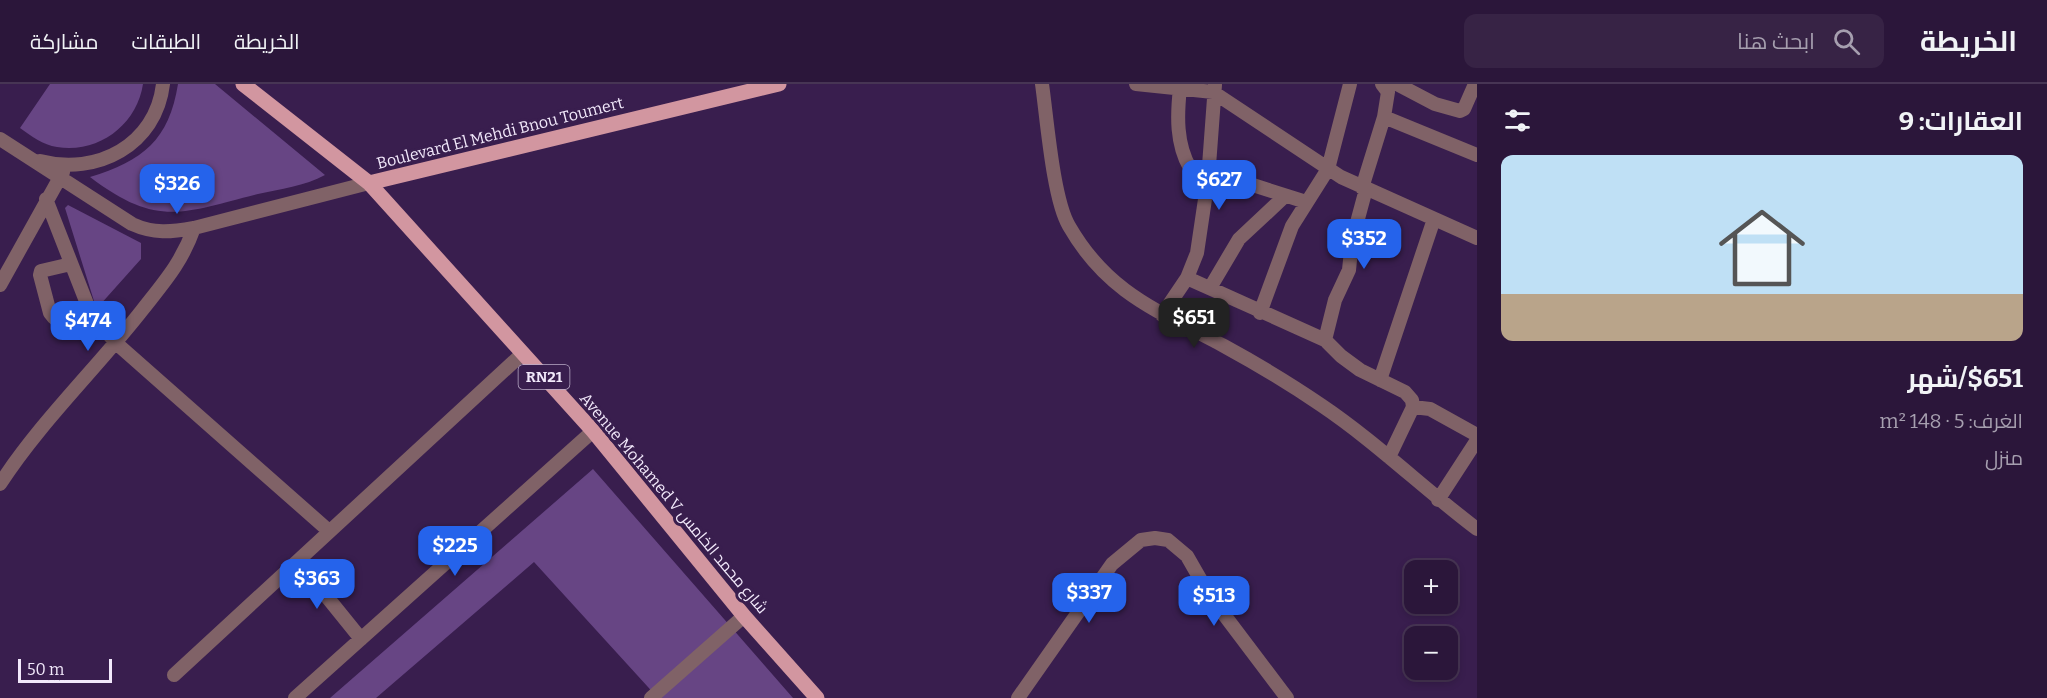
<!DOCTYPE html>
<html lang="ar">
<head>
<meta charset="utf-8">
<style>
  body { margin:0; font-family:Bitter,Cairo,serif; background:#372345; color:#f1f3f6; direction:rtl; height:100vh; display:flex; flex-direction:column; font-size:22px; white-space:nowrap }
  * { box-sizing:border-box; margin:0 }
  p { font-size:20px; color:#a69faf }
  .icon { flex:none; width:33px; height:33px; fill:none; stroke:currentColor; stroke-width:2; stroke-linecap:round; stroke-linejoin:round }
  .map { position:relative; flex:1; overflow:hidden; direction:ltr }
  .sheet { display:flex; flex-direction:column; background:#2b163a; width:570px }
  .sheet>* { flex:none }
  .controls { position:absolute; left:1404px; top:476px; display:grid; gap:12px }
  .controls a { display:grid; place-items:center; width:54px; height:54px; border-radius:12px; background:#2b163a; box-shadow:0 3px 9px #0003,0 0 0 2px #473554; font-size:30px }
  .scale { position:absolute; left:18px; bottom:15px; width:94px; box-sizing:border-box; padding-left:6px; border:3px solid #f2e9fb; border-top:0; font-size:16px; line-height:21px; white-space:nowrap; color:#f2e9fb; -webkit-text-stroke:4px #391e4e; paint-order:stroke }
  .price { position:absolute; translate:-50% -51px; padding:0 14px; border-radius:12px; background:#2563eb; color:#fff; font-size:20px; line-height:39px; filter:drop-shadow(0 2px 3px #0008) }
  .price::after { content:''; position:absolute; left:50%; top:36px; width:18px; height:14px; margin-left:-9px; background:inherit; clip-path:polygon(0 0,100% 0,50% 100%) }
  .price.current { background:#222; color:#fff }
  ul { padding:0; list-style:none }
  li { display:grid; align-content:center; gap:12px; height:318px; padding:0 24px }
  li span { display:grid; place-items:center; height:186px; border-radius:12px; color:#555 }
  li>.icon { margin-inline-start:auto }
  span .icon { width:108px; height:108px; fill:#fffc; stroke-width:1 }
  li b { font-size:26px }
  h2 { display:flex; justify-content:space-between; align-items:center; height:72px; padding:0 24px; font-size:26px }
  header { display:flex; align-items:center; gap:36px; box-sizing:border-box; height:84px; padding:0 30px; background:#2b163a; border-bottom:2px solid #473554 }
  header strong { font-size:28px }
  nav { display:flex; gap:33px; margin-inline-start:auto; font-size:21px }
  .search { width:420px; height:54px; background:#372345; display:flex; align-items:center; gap:15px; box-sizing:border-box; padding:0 21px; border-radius:12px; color:#a69faf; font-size:22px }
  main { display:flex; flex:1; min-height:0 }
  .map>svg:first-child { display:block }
  .green { fill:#674584 }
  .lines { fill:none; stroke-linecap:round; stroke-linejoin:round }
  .minor { stroke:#806267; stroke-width:14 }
  .major { stroke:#d296a0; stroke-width:15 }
  .labels { text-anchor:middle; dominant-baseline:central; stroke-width:6; stroke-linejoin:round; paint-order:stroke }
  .shield { fill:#391e4e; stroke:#baacc7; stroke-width:1.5 }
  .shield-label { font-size:15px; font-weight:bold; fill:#f2e9fb }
  .street-label { font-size:16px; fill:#f2e9fb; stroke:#391e4e }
</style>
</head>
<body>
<header>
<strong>الخريطة</strong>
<div class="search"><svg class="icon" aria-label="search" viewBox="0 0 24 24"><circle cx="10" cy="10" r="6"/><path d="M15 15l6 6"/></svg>ابحث هنا</div>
<nav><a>الخريطة</a><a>الطبقات</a><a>مشاركة</a></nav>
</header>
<main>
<section class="sheet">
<h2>العقارات: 9<svg class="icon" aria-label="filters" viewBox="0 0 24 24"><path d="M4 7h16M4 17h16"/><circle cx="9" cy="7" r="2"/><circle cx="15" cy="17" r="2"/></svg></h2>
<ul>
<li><span style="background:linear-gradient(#bfe0f5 75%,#b9a48a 0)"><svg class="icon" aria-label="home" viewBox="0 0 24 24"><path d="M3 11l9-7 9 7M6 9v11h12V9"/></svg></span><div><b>$651/شهر</b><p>الغرف: 5 · 148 m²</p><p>منزل</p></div></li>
</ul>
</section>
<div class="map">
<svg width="1477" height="614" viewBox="0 0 1477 614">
  <rect width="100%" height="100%" fill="#391e4e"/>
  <path class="green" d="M50,0H143C137,41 98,70 57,63C43,61 31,52 20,44Z
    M178,0H215L325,91C305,102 280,105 258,110C183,129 157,144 90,93C143,77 169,56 178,0Z
    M68,121L141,159V175L99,222L94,217L65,124Z
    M593,385L793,614H658L534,478L376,614H330Z"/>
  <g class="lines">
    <path class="minor" d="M1042,0C1047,35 1053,115 1069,142C1108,210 1159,227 1224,262C1257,280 1289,299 1321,321C1376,358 1424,405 1477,445
      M1136,0L1213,8L1341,93L1477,154
      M1397,0L1435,20L1460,27L1464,25L1475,0
      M1180,4C1177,31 1176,60 1190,84L1209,87L1306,118
      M1384,33L1477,71
      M0,55L132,140C154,150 171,148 194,144L369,99
      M40,77C97,92 156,61 163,0
      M1362,104L1384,33L1388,8L1382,0
      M46,115L91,230L116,259L329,447
      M71,180L41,187L40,191L50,229L54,234L91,230
      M1187,194L1325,256L1341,272L1360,286L1405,308L1412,316L1413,323L1389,373
      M0,201L63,88
      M1210,204L1239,155L1284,113
      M1260,229L1292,142L1328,85L1350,0
      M1162,231L1187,194L1197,169L1208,95L1215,1
      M1325,256L1335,216L1349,186L1352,157L1366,105
      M1380,296L1434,135
      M1413,323L1430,325L1477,351
      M0,400C41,337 97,284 143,225C165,197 182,178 194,144
      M1438,416L1477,356
      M298,477L361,555
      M174,591L522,270
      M295,614L593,347
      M651,614L744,532
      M1018,614L1112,480L1141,456L1155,454L1168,456L1187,472L1210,512L1287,614"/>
    <path class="major" d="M243,0L369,99L593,347L744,532L817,614
      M369,99L779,0"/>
  </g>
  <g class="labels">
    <rect class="shield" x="518.5" y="281" width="51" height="24" rx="4.5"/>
    <g class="shield-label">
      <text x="544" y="293">RN21</text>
    </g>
    <g class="street-label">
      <text transform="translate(500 49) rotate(-14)">Boulevard El Mehdi Bnou Toumert</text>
      <text transform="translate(674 419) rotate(50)">Avenue Mohamed V شارع محمد الخامس</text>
    </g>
  </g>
</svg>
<div class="controls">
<a>+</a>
<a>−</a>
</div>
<div class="scale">50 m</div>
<b class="price" style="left:1219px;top:127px">$627</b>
<b class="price" style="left:177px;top:131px">$326</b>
<b class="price" style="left:1364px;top:186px">$352</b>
<b class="price current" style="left:1194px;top:265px">$651</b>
<b class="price" style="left:88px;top:268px">$474</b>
<b class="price" style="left:455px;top:493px">$225</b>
<b class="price" style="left:317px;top:526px">$363</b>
<b class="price" style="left:1089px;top:540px">$337</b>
<b class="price" style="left:1214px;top:543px">$513</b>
</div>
</main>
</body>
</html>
